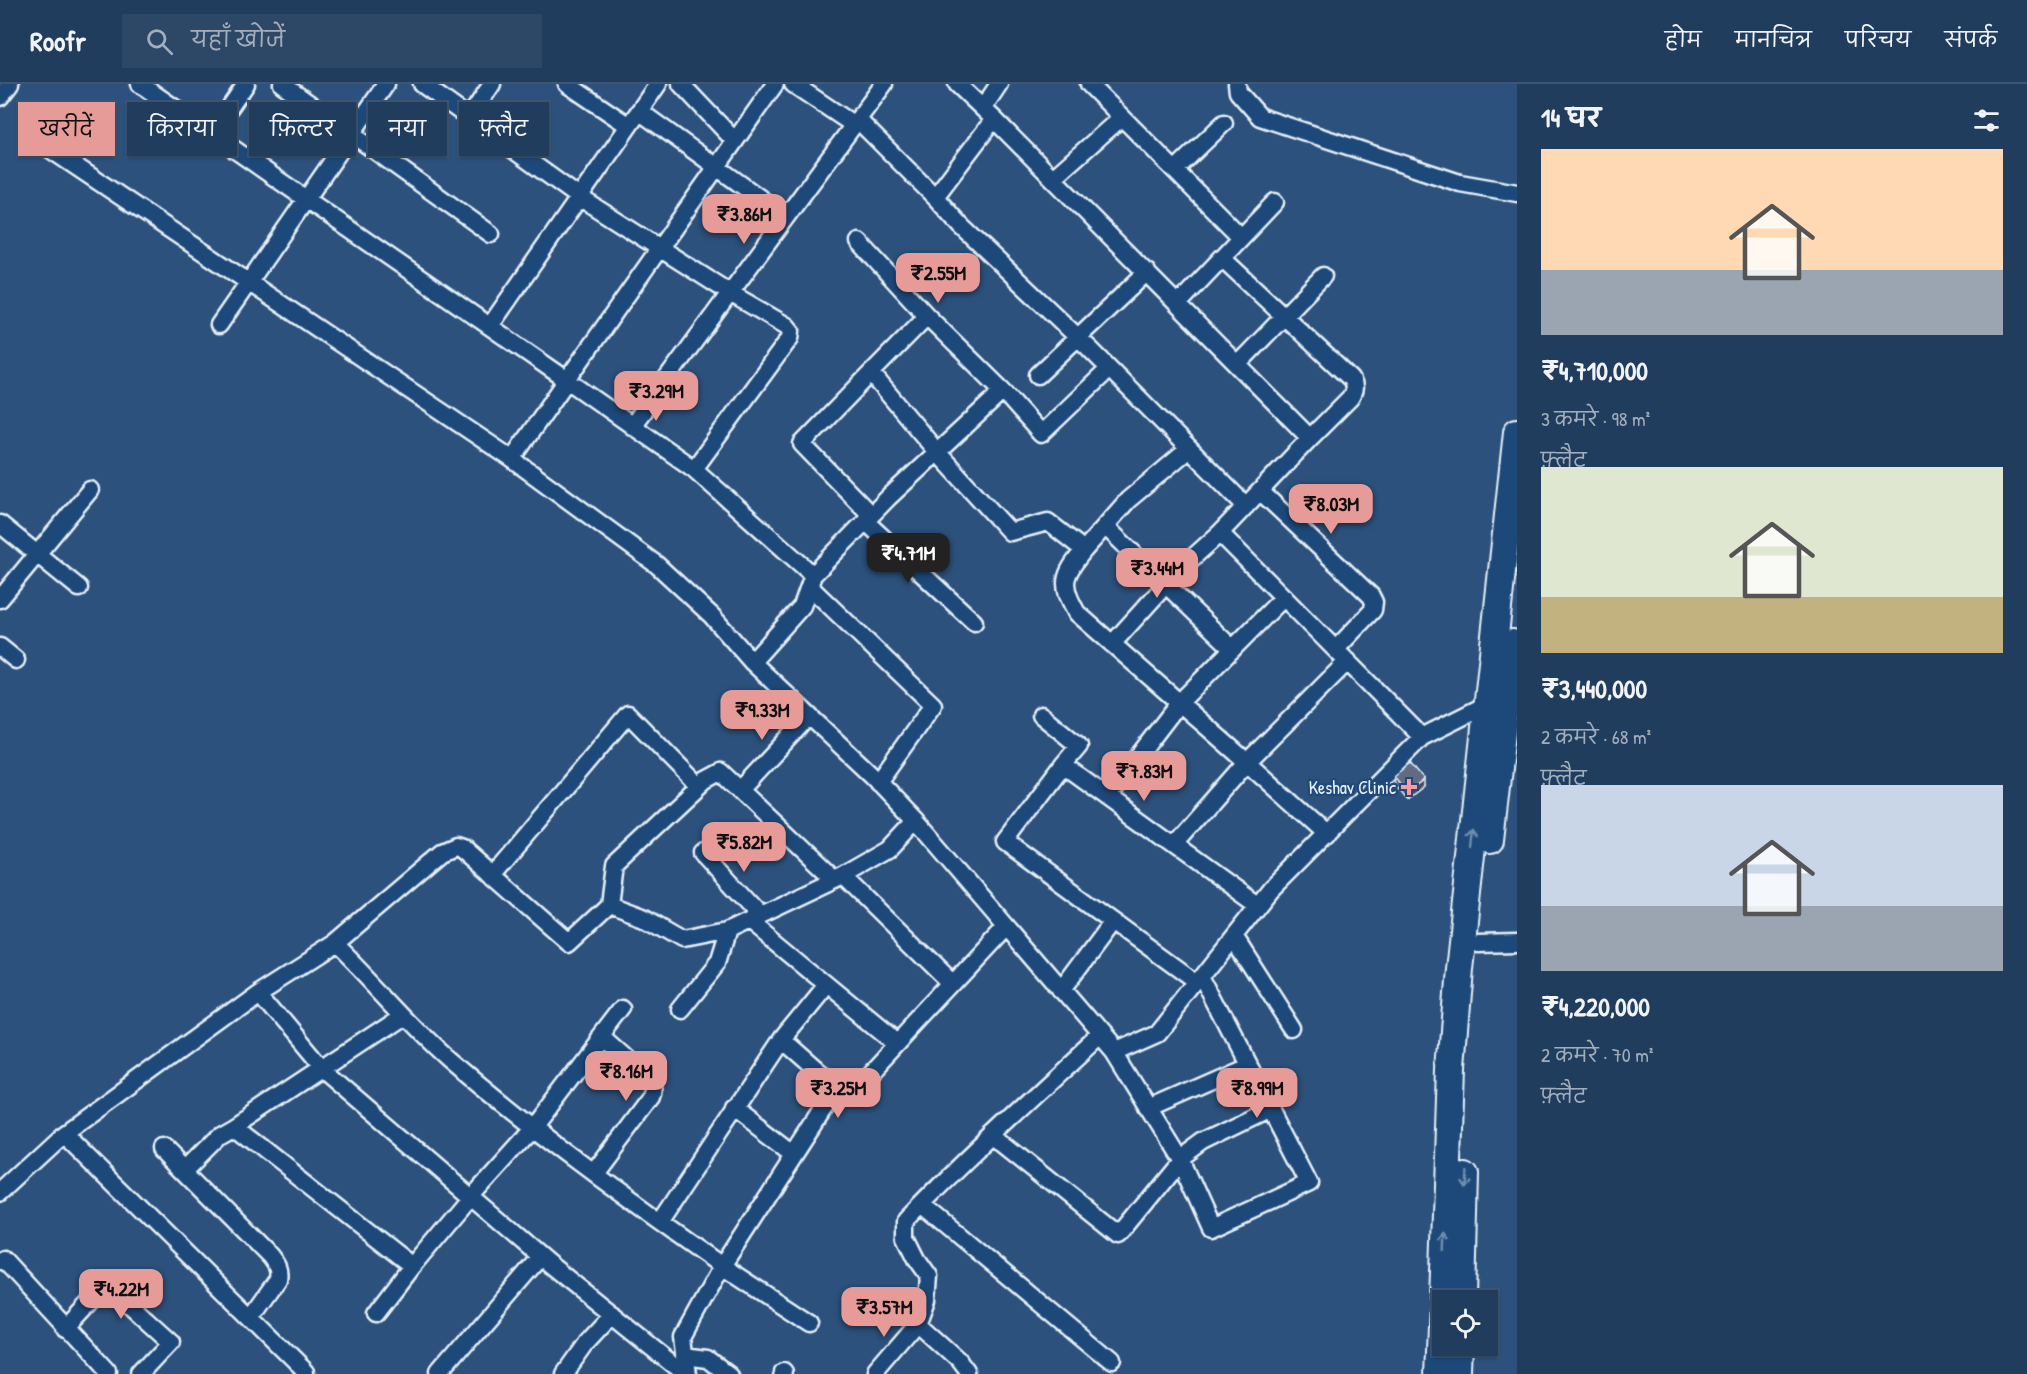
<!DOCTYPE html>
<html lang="hi">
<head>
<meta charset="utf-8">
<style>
  body { margin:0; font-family:"Patrick Hand","Playpen Sans Deva",sans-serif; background:#2d4866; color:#f1f3f6; height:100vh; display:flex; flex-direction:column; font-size:22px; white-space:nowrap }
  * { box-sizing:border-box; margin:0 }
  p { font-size:20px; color:#a2aebc }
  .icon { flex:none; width:33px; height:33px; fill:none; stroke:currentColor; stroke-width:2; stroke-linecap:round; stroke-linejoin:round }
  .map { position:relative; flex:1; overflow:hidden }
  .side { display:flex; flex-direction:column; background:#213d5d; width:510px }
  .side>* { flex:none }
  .hud { position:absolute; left:18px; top:18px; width:570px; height:54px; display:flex; gap:12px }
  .tools { position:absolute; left:1432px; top:1206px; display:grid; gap:12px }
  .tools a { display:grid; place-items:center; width:66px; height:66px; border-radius:0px; background:#213d5d; box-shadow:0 2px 4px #0004,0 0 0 2px #3e5672; font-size:30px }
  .price { position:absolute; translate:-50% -51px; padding:0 14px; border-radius:12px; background:#e69b98; color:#111; font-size:20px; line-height:39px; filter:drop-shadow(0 2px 3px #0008) }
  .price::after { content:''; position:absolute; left:50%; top:36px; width:18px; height:14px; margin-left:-9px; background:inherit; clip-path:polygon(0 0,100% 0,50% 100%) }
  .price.active { background:#222; color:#fff }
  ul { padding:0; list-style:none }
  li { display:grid; align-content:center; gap:12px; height:318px; padding:0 24px }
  li span { display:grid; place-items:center; height:186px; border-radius:0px; color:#555 }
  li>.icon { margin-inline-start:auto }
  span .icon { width:108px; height:108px; fill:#fffc; stroke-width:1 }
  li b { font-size:26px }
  h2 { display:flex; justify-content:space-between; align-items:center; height:72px; padding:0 24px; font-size:26px }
  .tag { padding:0 21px; border-radius:0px; background:#213d5d; box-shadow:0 2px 4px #0004,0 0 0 2px #3e5672; font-size:21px; line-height:54px }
  .tag.active { background:#e69b98; color:#111 }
  header { display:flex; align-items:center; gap:36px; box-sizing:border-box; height:84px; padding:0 30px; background:#213d5d; border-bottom:2px solid #3e5672 }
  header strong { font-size:28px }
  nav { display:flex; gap:33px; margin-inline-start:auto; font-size:21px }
  .search { width:420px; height:54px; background:#2d4866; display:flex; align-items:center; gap:15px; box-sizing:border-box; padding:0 21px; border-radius:0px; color:#a2aebc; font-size:22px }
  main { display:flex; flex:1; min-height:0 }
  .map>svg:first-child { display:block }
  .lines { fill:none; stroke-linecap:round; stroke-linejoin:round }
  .minor-casing { stroke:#e8f1f8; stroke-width:21 }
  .primary-casing { stroke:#e8f1f8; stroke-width:30 }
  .minor { stroke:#1f4a7a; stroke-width:16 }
  .primary { stroke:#1f4a7a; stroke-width:26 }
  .wall { fill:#545c72; stroke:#e8f1f8; stroke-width:1.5 }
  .shaded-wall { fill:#454b5c; stroke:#e8f1f8; stroke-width:1.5 }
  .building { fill:#626b84; stroke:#e8f1f8; stroke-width:1.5 }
  .oneway { stroke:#6f8dac }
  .poi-dot { fill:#ff9aa2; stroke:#1f4a7a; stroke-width:2 }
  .labels { text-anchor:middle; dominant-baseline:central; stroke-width:4.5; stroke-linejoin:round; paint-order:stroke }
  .poi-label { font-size:18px; fill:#e8f1f8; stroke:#1f4a7a; text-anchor:end }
</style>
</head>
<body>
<header>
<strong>Roofr</strong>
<div class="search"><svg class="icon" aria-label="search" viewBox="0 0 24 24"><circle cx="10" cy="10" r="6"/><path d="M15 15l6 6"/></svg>यहाँ खोजें</div>
<nav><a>होम</a><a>मानचित्र</a><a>परिचय</a><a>संपर्क</a></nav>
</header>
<main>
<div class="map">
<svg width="1517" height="1290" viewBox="0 0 1517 1290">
  <rect width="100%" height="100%" fill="#2c517c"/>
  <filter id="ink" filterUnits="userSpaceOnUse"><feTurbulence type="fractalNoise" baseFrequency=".0167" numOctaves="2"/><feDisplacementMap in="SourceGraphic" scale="12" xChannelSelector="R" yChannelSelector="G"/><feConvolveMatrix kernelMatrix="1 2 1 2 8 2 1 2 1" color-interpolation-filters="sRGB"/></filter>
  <g filter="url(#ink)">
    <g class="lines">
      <g class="minor-casing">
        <path id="minor" d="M140,0L567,296L775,0
          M282,0L491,150
          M422,0L579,113L730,209L787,242L791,247L790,254L694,385
          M567,0L629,42
          M681,0L735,57
          M793,0L854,41
          M957,0L994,35
          M1089,0L1241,153
          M1237,0L1238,8L1260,33L1460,99L1517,109
          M0,13L10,0
          M983,24L999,0
          M639,27L786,133
          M469,34L492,0
          M858,36L935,113
          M212,49L246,0
          M38,57L512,375L657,481L712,532L752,578L872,691L916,737
          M1175,86L1224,39
          M1053,94L1122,33
          M859,158L927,232
          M1222,174L1351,295C1355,302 1355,306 1350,314L1310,354
          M1179,219L1275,118
          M219,241L386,0
          M490,242L658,0
          M1238,280L1323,192
          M871,289L927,232L1003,307L1041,350L1109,285
          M1038,291L1147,188
          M632,342L884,0
          M512,375L567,296L694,385L813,491
          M1246,422L1089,264L961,142L935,113L994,35L1310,354L1260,407
          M871,431L802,360L871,289L937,368L1010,448L1048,438L1084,466L1128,416L1189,365
          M865,437L974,538
          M0,440L79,504
          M1105,442L1233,565
          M1220,449L1260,407L1371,512L1374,518L1373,526L1336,565
          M1084,466C1063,492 1060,500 1077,529L1247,678L1348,577
          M809,502L933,621L878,698
          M0,515L90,406
          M1112,560L1179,486L1220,449L1422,653
          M0,563L16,576
          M752,578L802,522L813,491L889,413L1003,307
          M1041,631L1079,662L1063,681L1257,821
          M1063,681L1005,758L1197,898
          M740,706L809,632
          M1107,713L1179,619L1284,513
          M1174,761L1247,678L1327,750
          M703,769L760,831
          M492,791L628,630L699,702
          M843,792L952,899
          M609,821L614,782L706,696L721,688L835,796
          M749,837L897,959
          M1234,852L1294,946
          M1478,858L1517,857
          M335,859C375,897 409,940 450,976C536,1050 629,1117 722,1182L683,1253L688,1290
          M1061,907L1113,837
          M258,908L322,985L549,1180L686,1290
          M680,925L717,879L727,847
          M402,931L234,1042L412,1182L470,1113L533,1043L623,925
          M781,956L839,1007
          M1114,968L1180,1075L1203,1058L1271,1025
          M734,1024L794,1070
          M1148,1024L1248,980
          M993,1051L1118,1151L1180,1075L1211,1144L1309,1099L1202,892
          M164,1065L270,1172C276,1180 280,1185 278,1195L251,1233
          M185,1085L220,1050L234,1042
          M594,1089L651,1013C654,1004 653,1000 646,992L602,953
          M0,1108L64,1049
          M922,1121L1112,1279
          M660,1138L781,956L826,901
          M0,1177L3,1175L109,1290
          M376,1229L412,1182
          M809,1239L722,1182L833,1010L868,991L1006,843
          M65,1245L107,1200L171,1258L141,1290
          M685,1271L708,1274L729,1290
          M784,1289L785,1290
          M304,1290L306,1288L64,1049L258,908L335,859L442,768L456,762L462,764L569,858L609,821L644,834L682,856L727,847L843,792L890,765L916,737L1114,968L1157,949L1271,805L1422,653L1494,617
          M440,1290L540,1173
          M563,1290L585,1259L612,1230
          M875,1290L918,1240
          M969,1290L960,1278L918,1240L927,1216L929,1192L917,1175L906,1153V1137C968,1073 1034,1013 1100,952"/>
      </g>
      <g class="primary-casing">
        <path id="primary" d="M1490,756L1512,559
          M1443,1216L1451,986L1459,884L1517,348
          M1462,1216L1465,1088
          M1440,1290L1443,1217
          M1460,1290L1461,1262"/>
      </g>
      <use href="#minor" class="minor"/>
      <use href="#primary" class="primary"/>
    </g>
    <path class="wall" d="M1394,692L1424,703L1407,716L1394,700Z"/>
    <path class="shaded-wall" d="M1424,696V703L1407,716V709Z"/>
    <path class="building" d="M1410,679L1424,696L1407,709L1394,692Z"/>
    <defs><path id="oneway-shaft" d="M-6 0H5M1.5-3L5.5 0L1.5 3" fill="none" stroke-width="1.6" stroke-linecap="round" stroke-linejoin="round" transform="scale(1.5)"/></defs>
    <g class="oneway">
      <use href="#oneway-shaft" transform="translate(1473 754) rotate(-84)"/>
      <use href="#oneway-shaft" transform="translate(1465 1092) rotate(92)"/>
      <use href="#oneway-shaft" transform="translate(1445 1158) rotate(-88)"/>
    </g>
  </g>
  <path class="poi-dot" d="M1406 694h6v6h6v6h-6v6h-6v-6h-6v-6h6z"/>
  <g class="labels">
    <g class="poi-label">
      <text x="1396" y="703">Keshav Clinic</text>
    </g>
  </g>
</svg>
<div class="tools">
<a><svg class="icon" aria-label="locate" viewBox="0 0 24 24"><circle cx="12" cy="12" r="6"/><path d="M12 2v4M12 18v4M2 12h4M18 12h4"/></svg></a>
</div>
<b class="price" style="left:744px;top:161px">₹3.86M</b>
<b class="price" style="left:938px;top:220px">₹2.55M</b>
<b class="price" style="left:656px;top:338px">₹3.29M</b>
<b class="price" style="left:1331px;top:451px">₹8.03M</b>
<b class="price active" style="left:908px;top:500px">₹4.71M</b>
<b class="price" style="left:1157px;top:515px">₹3.44M</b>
<b class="price" style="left:762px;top:657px">₹9.33M</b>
<b class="price" style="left:1144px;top:718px">₹7.83M</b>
<b class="price" style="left:744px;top:789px">₹5.82M</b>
<b class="price" style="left:626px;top:1018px">₹8.16M</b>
<b class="price" style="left:838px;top:1035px">₹3.25M</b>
<b class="price" style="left:1257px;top:1035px">₹8.99M</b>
<b class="price" style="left:121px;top:1236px">₹4.22M</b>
<b class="price" style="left:884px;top:1254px">₹3.57M</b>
<div class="hud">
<a class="tag active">खरीदें</a>
<a class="tag">किराया</a>
<a class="tag">फ़िल्टर</a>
<a class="tag">नया</a>
<a class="tag">फ़्लैट</a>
</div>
</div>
<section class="side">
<h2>14 घर<svg class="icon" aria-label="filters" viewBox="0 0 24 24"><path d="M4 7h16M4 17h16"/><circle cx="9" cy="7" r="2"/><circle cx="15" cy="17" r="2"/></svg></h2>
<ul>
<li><span style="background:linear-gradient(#ffd9b3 65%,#9aa5b1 0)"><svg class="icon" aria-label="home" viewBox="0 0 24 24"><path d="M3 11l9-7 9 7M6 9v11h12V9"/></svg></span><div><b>₹4,710,000</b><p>3 कमरे · 98 m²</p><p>फ़्लैट</p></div></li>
<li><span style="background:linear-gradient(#dfe7d0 70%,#c2b280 0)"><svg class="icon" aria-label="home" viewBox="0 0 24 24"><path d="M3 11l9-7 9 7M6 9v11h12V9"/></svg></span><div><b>₹3,440,000</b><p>2 कमरे · 68 m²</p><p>फ़्लैट</p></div></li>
<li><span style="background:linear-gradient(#c9d6e8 65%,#9aa5b1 0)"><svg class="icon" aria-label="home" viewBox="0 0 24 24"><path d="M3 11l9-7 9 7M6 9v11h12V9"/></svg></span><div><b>₹4,220,000</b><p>2 कमरे · 70 m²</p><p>फ़्लैट</p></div></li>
</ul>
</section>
</main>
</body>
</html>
